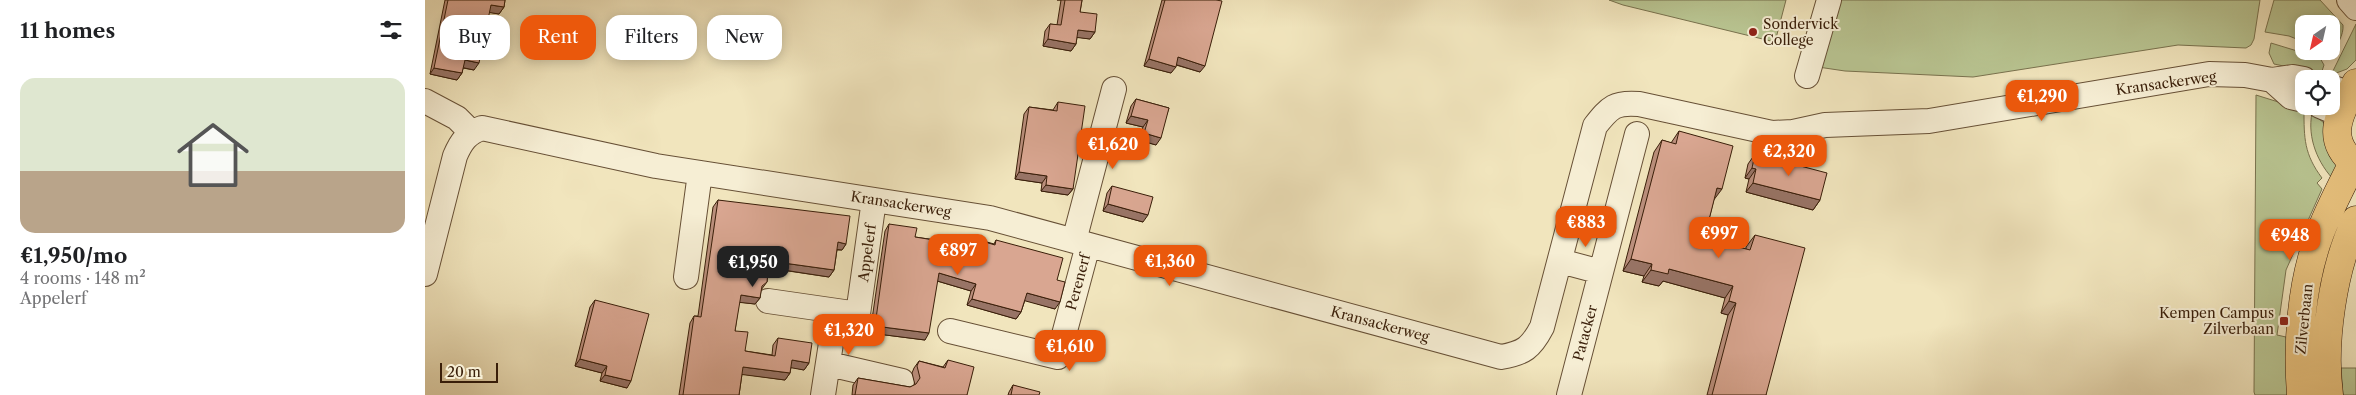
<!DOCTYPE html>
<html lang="en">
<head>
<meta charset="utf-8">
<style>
  body { margin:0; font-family:"Libre Caslon Text",serif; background:#f6f6f6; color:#202124; height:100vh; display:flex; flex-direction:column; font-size:19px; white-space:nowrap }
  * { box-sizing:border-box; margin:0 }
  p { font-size:16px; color:#757577 }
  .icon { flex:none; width:28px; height:28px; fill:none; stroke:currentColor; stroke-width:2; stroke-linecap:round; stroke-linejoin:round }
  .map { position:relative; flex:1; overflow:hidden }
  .panel { display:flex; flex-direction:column; background:#fff; width:425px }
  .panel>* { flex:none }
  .guide { position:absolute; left:15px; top:15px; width:475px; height:45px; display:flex; gap:10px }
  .needle { width:32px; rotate:214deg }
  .tools { position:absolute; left:1870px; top:15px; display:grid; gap:10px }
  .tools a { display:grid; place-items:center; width:45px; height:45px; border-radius:10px; background:#fff; box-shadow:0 2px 12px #0003; font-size:25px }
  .scale { position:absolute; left:15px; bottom:12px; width:58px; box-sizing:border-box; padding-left:5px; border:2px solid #391e09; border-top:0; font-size:14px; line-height:18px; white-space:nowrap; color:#391e09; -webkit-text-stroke:4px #f6eed4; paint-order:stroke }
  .price { position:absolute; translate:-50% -42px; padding:0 11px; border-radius:10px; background:#ea580c; color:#fff; font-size:16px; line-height:32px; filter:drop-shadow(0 1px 2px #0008) }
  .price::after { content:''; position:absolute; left:50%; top:30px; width:15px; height:11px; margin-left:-8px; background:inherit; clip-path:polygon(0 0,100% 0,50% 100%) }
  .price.on { background:#222; color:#fff }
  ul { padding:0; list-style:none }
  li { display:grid; align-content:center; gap:10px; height:265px; padding:0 20px }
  li span { display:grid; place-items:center; height:155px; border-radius:15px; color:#555 }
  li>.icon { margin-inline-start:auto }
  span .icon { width:90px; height:90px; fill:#fffc; stroke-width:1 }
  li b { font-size:21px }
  h2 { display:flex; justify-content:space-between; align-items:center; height:60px; padding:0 20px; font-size:21px }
  .pill { padding:0 18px; border-radius:15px; background:#fff; box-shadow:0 2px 12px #0003; font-size:18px; line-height:45px }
  .pill.on { background:#ea580c; color:#fff }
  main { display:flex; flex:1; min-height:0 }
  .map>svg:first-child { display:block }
  .green { fill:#b9c592; stroke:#79724e }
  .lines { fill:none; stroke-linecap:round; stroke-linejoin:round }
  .minor-casing { stroke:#675036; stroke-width:26 }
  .major-casing { stroke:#391e09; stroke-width:29 }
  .minor { stroke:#f6eed4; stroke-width:24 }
  .major { stroke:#e8c27e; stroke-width:28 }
  .wall { fill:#bb8f7d; stroke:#391e09 }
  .shaded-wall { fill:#987466; stroke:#391e09 }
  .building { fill:#d9a691; stroke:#391e09 }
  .poi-dot { fill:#8f2418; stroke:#f6eed4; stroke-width:2 }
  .labels { text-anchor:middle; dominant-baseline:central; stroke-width:4; stroke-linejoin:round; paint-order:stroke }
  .poi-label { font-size:14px; fill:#391e09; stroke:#f6eed4; text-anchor:start }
  .street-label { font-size:14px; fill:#391e09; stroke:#f6eed4 }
</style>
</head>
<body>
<main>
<section class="panel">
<h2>11 homes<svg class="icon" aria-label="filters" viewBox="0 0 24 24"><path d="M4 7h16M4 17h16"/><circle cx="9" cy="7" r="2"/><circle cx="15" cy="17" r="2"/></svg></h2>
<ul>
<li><span style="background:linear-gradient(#dfe7d0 60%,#b9a48a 0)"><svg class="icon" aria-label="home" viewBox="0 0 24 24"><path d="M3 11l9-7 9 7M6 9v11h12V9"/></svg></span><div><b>€1,950/mo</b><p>4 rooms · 148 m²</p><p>Appelerf</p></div></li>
</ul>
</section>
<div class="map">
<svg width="1931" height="395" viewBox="0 0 1931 395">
  <rect width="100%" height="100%" fill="#f1e5bd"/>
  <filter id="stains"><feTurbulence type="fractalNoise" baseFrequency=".004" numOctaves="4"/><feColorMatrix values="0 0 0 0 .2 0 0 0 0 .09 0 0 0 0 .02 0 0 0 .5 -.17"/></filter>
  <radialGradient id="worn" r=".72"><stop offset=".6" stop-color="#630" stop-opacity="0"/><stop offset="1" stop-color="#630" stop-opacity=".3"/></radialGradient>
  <path class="green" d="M1184,0H1361L1350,42L1198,5Z
    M1410,0H1835L1829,39L1826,45L1821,48L1753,45L1548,77L1420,71L1393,67Z
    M1849,0H1895L1918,25C1919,34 1912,48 1904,53L1901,51H1906V24H1879V42L1864,36L1840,32Z
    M1931,24V60L1922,69L1906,75Z
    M1846,43L1895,58L1899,65L1896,74L1849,64L1844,53Z
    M1831,95L1879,110C1879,138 1879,154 1897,178L1892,183L1897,189L1861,270L1852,335L1861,337L1868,395H1830L1829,392Z
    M1887,113L1899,123L1912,167L1910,181C1893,164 1882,138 1887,113Z
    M1916,368H1931V395H1918Z"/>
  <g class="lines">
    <g class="minor-casing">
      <path id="minor" d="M1924,0L1931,8
        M1382,76L1404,0
        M1847,80L1866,97L1879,100
        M1906,87L1925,94
        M0,101L32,118L46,132
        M1895,106L1914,114
        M649,241L689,89
        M1135,261L1176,272
        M0,274L30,156C36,142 42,133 57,128L231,166L565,218L1076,357C1099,353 1106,348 1117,327L1170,126C1185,107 1190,102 1214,104L1347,133L1368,132L1400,125L1504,121L1784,74L1820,75L1847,80L1868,77L1879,79
        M261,277L275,173
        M343,301L433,314L449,200
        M525,331L633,357L663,245
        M404,364L477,381
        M398,395L411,311
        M1144,395L1212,134"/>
    </g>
    <g class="major-casing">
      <path id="major" d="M1931,83C1915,113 1898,139 1931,165
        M1876,395C1872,343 1876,285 1894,236C1903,211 1916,187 1928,163
        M1904,395C1897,342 1908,268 1931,220"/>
    </g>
    <use href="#minor" class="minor"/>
    <use href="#major" class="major"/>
  </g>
  <path class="wall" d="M20,0H80L79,7L74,14L64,12L49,70L38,68L37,73L32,80L5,74Z
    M632,0H657L655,12L670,32L665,39L652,37L651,44L646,51L618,46L620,31L625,24L632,25L636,0Z
    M737,0H791L775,72L751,65L746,73L719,66Z
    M711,99L744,108L731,145L714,140L718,127L701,123L706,106Z
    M633,102L648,189L643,195L616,191L617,183L590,179L599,114L604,107L628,110Z
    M1254,131L1289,199L1282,227L1283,239L1321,249V247L1330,235L1341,395H1282L1303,315L1296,313L1300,298L1238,281L1234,286L1217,282L1219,276L1198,271L1229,152L1237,140L1246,143Z
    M1330,154L1395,200L1388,210L1321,192L1324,179L1320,178L1323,164Z
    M687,186L718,222L678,211L682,193Z
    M293,200L421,244L417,250H412L409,270L404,277L343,268L342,282L336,290L335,298L330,304L314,302L310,331L320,351L347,355L348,345L353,338L384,363L379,370L366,367L365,373L360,380L317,374L314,395H254L265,323L269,316H273L288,207Z
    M464,224L490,237L532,243L537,235L569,244L571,240L632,280L630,309L600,300L596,312L591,319L542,305L546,291L512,281L500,340L445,333L460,231Z
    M170,300L202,388L175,381L177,373L150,366L165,307Z
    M523,360L542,395H427L428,385L433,378L485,387L490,385L487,373L489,368L494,361L518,367Z
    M588,385L614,395H583L584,392Z"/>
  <path class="shaded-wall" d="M66,5L79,7L74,14L61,12Z
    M653,30L670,32L665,39L648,37Z
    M623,39L651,44L646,51L618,46Z
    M753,57L780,66L775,72L749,64Z
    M724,59L751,67L746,73L719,66Z
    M40,60L54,63L49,70L35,67Z
    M9,68L37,73L32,80L5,74Z
    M706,116L723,120L718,127L701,123Z
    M719,133L736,138L731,145L714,140Z
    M1327,168L1331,169L1324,179L1320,178Z
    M594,172L622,176L617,183L590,179Z
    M1328,183L1395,200L1388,210L1321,192Z
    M621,185L648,189L643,195L616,191Z
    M1292,188L1297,189L1288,201Z
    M683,204L723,215L718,222L678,211Z
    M413,242L421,244L417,250L408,249Z
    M1206,259L1227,264L1219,276L1198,271Z
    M344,261L409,270L404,277L339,267Z
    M1244,269L1308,286L1300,298L1238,281L1234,286L1217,282L1226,270Z
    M514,273L551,284L546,291L509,280Z
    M602,293L635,302L630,309L597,300Z
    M316,295L335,298L330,304L311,302Z
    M547,299L596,312L591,319L542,305Z
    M1304,301L1311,303L1303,315L1296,313Z
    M450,326L504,333L500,340L445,333Z
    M155,359L182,366L177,373L150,366Z
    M367,360L384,363L379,370L362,367Z
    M318,367L365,373L360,380L313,374Z
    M180,375L206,381L202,388L175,381Z"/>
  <path class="building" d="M23,0H80L79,7L66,5L54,63L40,60L37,73L9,68Z
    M640,0H657L655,12L672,14L670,32L653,30L651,44L623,39L625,24L636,25Z
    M740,0H791L797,1L780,66L753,57L751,67L724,59Z
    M711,99L744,108L736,138L719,133L723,120L706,116Z
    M633,102L660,106L648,189L621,185L622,176L594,172L604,107L632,111Z
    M1254,131L1308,146L1297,189L1292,188L1286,212L1282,227L1286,228L1283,239L1325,250L1330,235L1380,248L1341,395H1287L1311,303L1304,301L1308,286L1244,269L1243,274L1226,270L1227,264L1206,259L1237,140L1251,144Z
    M1330,154L1402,173L1395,200L1328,183L1331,169L1327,168Z
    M687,186L728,197L723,215L683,204Z
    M293,200L425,216L421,244L413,242L409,270L344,261L342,282L337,286L335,298L316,295L310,331L323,332L320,351L350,356L353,338L387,343L384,363L367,360L365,373L318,367L314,395H258L269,316L276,317Z
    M464,224L492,228L490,237L534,244L537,235L570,245L571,240L638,258L632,280L640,282L635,302L602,293L596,312L547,299L551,284L514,273L504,333L450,326Z
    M170,300L224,314L206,381L180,375L182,366L155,359Z
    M523,360L549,367L542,395H430L433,378L485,387L491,384L495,378L492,366L494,361L520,368Z
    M588,385L615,392L614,395H586Z"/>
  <g class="poi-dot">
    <circle cx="1328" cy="32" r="5"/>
    <rect x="1854" y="316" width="10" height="10" rx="2.5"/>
  </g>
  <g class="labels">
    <g class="poi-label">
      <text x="1338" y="24">Sondervick<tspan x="1338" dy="16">College</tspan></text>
      <text x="1849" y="313" text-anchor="end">Kempen Campus<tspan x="1849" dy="16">Zilverbaan</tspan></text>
    </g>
    <g class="street-label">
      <text transform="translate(1741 83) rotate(-8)">Kransackerweg</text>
      <text transform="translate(476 204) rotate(9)">Kransackerweg</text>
      <text transform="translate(442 253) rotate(-82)">Appelerf</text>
      <text transform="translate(653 282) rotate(-75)">Perenerf</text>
      <text transform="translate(1879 319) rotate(-84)">Zilverbaan</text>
      <text transform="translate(955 324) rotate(15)">Kransackerweg</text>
      <text transform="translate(1160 333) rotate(-75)">Patacker</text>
    </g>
  </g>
  <rect width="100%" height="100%" filter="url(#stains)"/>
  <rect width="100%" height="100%" fill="url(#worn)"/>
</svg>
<div class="tools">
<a><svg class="needle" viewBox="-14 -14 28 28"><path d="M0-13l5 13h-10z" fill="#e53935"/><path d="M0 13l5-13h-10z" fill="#757577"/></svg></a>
<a><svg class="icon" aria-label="locate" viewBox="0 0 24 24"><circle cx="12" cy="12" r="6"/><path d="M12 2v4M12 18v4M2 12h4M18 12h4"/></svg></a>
</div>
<div class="scale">20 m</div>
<b class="price" style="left:1617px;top:122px">€1,290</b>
<b class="price" style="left:688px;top:170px">€1,620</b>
<b class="price" style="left:1364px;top:177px">€2,320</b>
<b class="price" style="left:1161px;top:248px">€883</b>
<b class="price" style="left:1294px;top:259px">€997</b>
<b class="price" style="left:1865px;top:261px">€948</b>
<b class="price" style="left:533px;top:276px">€897</b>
<b class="price" style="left:745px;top:287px">€1,360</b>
<b class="price on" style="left:328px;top:288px">€1,950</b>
<b class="price" style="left:424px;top:356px">€1,320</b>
<b class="price" style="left:645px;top:372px">€1,610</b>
<div class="guide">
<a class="pill">Buy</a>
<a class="pill on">Rent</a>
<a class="pill">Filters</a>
<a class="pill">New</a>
</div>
</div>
</main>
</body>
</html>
